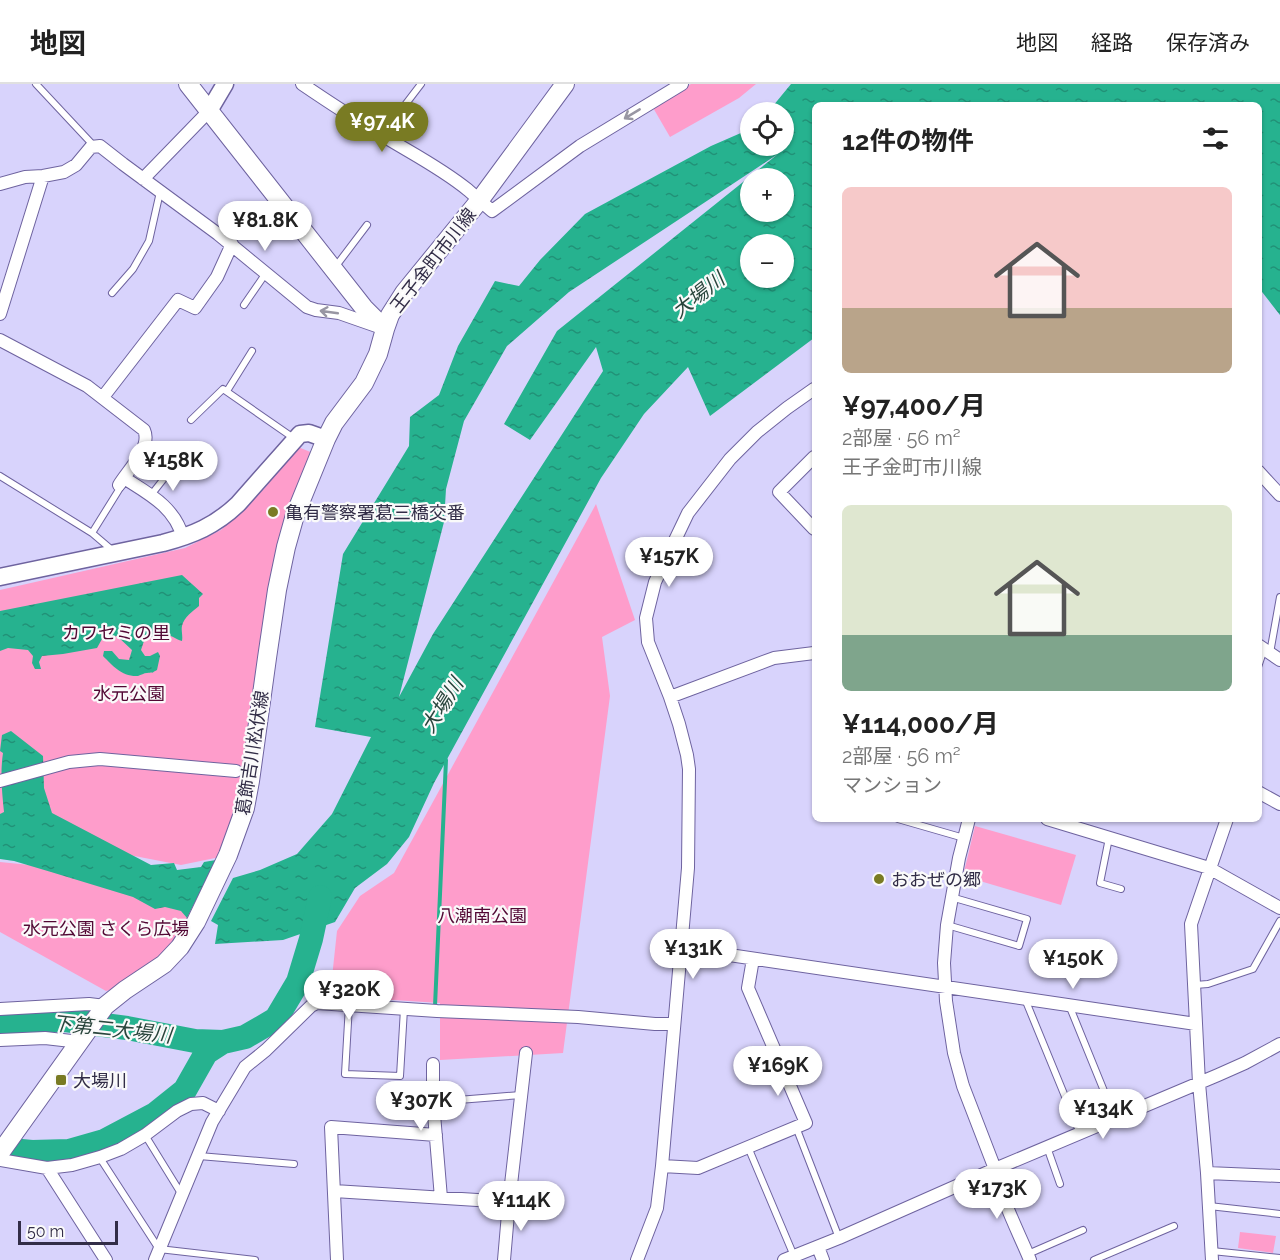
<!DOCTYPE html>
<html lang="ja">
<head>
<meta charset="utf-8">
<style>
  body { margin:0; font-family:Raleway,"Noto Sans JP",sans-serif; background:#f2f2f2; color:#222; height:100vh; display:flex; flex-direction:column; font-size:22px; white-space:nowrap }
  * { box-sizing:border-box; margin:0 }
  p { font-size:20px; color:#767676 }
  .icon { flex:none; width:33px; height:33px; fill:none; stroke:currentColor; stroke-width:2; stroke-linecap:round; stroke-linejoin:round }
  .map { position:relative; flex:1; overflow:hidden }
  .drawer { position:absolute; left:812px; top:18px; width:450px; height:720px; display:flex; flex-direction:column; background:#fff; border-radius:9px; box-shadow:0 2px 4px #0004 }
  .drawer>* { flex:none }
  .buttons { position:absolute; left:740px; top:18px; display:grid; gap:12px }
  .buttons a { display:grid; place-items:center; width:54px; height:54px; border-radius:50%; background:#fff; box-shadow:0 2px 4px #0004; font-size:30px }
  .scale { position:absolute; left:18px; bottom:15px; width:100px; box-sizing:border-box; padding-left:6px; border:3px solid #322d47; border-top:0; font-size:16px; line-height:21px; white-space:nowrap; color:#322d47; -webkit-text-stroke:4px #fafafa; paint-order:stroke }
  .price { position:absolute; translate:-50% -51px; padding:0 14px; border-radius:21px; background:#fff; color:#222; font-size:20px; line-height:39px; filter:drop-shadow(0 2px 3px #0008) }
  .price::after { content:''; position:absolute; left:50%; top:36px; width:18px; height:14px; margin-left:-9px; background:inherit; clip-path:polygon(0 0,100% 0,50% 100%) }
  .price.active { background:#797b23; color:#fff }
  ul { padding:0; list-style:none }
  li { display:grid; align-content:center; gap:12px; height:318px; padding:0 30px }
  li span { display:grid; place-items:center; height:186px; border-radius:9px; color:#555 }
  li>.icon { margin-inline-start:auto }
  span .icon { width:108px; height:108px; fill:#fffc; stroke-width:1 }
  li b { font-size:26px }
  h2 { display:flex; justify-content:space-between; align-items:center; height:72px; padding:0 30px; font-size:26px }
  header { display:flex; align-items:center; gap:36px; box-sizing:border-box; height:84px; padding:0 30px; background:#fff; border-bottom:2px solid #e0e0e0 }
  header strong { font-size:28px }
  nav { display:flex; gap:33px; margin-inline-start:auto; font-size:21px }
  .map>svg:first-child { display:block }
  .park { fill:#fe9dcb }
  .water { fill:url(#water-ripples); fill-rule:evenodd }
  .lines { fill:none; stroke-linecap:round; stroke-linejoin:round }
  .stream { stroke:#26b28f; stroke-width:4 }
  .river { stroke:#26b28f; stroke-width:24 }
  .lane-casing { stroke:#6e639f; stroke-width:8 }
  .street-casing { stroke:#6e639f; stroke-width:14 }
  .secondary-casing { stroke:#6e639f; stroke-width:19 }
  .primary-casing { stroke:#6e639f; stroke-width:20 }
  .lane { stroke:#fff; stroke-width:6 }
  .street { stroke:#fff; stroke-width:12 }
  .secondary { stroke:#fff; stroke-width:16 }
  .primary { stroke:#fff; stroke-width:18 }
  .oneway { stroke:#9896a3 }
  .poi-dot { fill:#797b23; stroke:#fafafa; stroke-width:2 }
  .labels { text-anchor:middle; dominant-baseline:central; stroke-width:4.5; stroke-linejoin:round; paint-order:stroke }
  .street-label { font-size:18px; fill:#322d47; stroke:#fafafa }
  .poi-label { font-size:18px; fill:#322d47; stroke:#fafafa; text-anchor:start }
  .park-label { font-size:18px; fill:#520834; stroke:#fafafa }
  .water-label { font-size:20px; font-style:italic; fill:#29453c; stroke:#fafafa }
</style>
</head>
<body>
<header>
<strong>地図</strong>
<nav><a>地図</a><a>経路</a><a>保存済み</a></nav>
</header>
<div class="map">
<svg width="1280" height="1176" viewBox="0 0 1280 1176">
  <defs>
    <pattern id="water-ripples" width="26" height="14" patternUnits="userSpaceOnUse" patternTransform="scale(1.5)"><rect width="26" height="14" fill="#26b28f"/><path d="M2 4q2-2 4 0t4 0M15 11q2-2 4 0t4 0" fill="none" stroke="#219177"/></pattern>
  </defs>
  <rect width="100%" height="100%" fill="#d8d3fc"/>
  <path class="park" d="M691,0H756L739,14L670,53L652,22Z
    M298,363L313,369L244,709L220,773L181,781L0,746V506L185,464L221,446L264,405Z
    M596,420L635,536L602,553L610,612L563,969L440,976V919L330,912L337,847L360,812L394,789Z
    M975,742L1076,771L1061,821L963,792Z
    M0,778L209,799L186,848L158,875L121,903L106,907L0,848Z
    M1240,1148L1276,1152L1273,1169L1238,1164Z"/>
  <path class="water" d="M791,0H1280V231L1259,204L1258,21H814V254L710,332L688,283L644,330L601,394L434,699L409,753L387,780L355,804L335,838L283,856L215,860L218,841L211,837L233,794L260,786L297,770L332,730L371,653L315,643L343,470L409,362L410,333L439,311L458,262L495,197L519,202L540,176L585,130L711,62L750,45V62H783V28H768ZM778,70L557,247L504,340L530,356L596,263L603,287L433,550L399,613L444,438L446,405L464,337L507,262L569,208ZM783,94V128H750V94ZM750,160H783V194H750Z
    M182,491L203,510L199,514V522C193,527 184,533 182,542C181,547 183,551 182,557C175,555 169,549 161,550C155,550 152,554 145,554L141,566L145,572H150L158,568L160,572L157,586C148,591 157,587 147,589C144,589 141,591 138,592C122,593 112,581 103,572L104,567H112L119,575L129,576L132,566L117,552L102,555L97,564L63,570L42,572L39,578L41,585H35L32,579L33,572L28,566L8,564L0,567V527Z
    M11,647L43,672L44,704L52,729L151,781L174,779L177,786L201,783L204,778L216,776L187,834L181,827L165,823L155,825L133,813L51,788L14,777L0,775V730L4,728C2,708 0,689 3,669L0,667L2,651Z"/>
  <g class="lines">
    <path class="stream" d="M435,922L446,676"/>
    <path class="river" d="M0,939L65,936L127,944L195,957L223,958L245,953L276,935L298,898L311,855L320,813
      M0,1065L32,1068L69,1067L104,1057L155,1030L185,1006L206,969L223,958"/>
    <g class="lane-casing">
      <path id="lane" d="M36,0L94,62
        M382,51L421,0
        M336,182L367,141
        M112,209L133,185L149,157L160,108
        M244,221L266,189
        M227,307L252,267
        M191,336L223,305L295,355
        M0,392L92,449L120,404V402
        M151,411L177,378
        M92,449L112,466
        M1270,569L1280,513
        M1258,583L1264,565
        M898,735L964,754
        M1109,754L1100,799L1121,805
        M947,841L1019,862L1027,835L951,813
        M1195,901L1208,900L1253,885L1280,837
        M1025,915L1080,1049
        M349,921L345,990L400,992L404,925
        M1069,921L1115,1034
        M433,1018L521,1011
        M796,1043L839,1154
        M145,1051L182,1111
        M748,1063L794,1172
        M1047,1063L1060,1100
        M199,1072L294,1080
        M100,1074L159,1165L255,1176
        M1209,1122L1280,1130
        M1212,1167L1280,1174
        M1028,1170L1083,1146
        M1094,1176L1174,1142"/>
    </g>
    <g class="street-casing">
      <path id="street" d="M302,0C327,17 351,33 377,48C407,67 440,83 468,106C476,113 484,120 492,127L580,62L682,0
        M143,95L209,27
        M0,100L25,93L43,92L64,88L76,81L91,63L100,62L123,80L218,150L307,223L316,226L339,229L382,244
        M0,230L43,92
        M0,256L87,302L144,346C152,363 128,386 119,401
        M103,313L178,216L195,224L217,193L232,160
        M814,373L779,408L814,445
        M1258,387L1280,411
        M124,394C149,410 175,423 183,454
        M1258,561L1280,576
        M670,613L774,574L814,569
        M0,697L69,678L100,675L236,687
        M1258,708L1280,720
        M969,735L959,774L947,841L944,879L946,917L954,969L963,1002L995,1085C1002,1117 1018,1147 1030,1176
        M1047,735L1209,784L1280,824
        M682,864L1196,940
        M0,925L89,920L105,922
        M0,956L45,954L80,958
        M433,980V1018L441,1114
        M0,1076L47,1084L72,1081L100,1073L121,1065L145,1051L177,1027L191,1020L203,1019L219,1027
        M662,1082L698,1084L806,1039L748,904L753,875
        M47,1084L106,1176
        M1207,1089L1280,1092
        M334,1107L509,1118
        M818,1163L823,1176
        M155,1176L212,1038L245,983L266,966L311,922L317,919L437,927L578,933L655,940H674
        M337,1176L331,1043L436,1051
        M504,1176L509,1118L526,969
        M637,1176L657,1124L662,1082L688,784L689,685L687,671L679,640L670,613L648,558L646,534L655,498L688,429L730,375L757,348L787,324L814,305
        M784,1176L839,1154L995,1085L1218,991L1245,979L1280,960
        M1212,1176L1207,1089L1199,999L1191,840L1227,735"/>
    </g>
    <g class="secondary-casing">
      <path id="secondary" d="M209,27L225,0
        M0,493L163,459C193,451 215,442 238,420L300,350L309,349L326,355"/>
    </g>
    <g class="primary-casing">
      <path id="primary" d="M188,0L364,224L385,245
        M0,1069L105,922L125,906L164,880L180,863L196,838L228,771L245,724L250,697L267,574L277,506L286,463L295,431L326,355L334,339L364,299L378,270L385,245L390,231L404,209L479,117L565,0"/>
    </g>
    <use href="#lane" class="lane"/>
    <use href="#street" class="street"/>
    <use href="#secondary" class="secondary"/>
    <use href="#primary" class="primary"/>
  </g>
  <defs><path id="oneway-shaft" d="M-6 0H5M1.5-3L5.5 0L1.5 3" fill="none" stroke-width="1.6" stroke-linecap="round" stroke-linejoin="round" transform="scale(1.5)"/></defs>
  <g class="oneway">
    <use href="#oneway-shaft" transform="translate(632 30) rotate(149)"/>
    <use href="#oneway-shaft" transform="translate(329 228) rotate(-172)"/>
  </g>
  <g class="poi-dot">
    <circle cx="273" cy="428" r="6"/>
    <circle cx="879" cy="795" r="6"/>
    <rect x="55" y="990" width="12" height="12" rx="3"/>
  </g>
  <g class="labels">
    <g class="street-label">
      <text transform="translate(433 176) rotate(-52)">王子金町市川線</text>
      <text transform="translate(252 669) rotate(-81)">葛飾吉川松伏線</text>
    </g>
    <g class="poi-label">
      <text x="285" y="428">亀有警察署葛三橋交番</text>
      <text x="891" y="795">おおぜの郷</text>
      <text x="73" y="996">大場川</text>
    </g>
    <g class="park-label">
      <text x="116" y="548">カワセミの里</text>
      <text x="129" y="609">水元公園</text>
      <text x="482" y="831">八潮南公園</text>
      <text x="106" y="844">水元公園 さくら広場</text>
    </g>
    <g class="water-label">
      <text transform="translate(698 211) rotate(-38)">大場川</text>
      <text transform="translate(442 621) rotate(-58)">大場川</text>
      <text transform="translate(112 945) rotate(6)">下第二大場川</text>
    </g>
  </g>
</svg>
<div class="buttons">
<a><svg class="icon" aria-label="locate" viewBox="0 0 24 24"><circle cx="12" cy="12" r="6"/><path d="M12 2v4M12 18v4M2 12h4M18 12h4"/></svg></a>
<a>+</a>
<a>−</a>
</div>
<div class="scale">50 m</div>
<b class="price active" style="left:382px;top:69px">¥97.4K</b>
<b class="price" style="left:265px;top:168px">¥81.8K</b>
<b class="price" style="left:173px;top:408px">¥158K</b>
<b class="price" style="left:669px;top:504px">¥157K</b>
<b class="price" style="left:693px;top:896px">¥131K</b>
<b class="price" style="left:1073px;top:906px">¥150K</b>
<b class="price" style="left:349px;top:937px">¥320K</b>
<b class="price" style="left:778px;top:1013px">¥169K</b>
<b class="price" style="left:421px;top:1048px">¥307K</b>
<b class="price" style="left:1103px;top:1056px">¥134K</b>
<b class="price" style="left:997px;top:1136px">¥173K</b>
<b class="price" style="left:521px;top:1148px">¥114K</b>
<section class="drawer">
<h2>12件の物件<svg class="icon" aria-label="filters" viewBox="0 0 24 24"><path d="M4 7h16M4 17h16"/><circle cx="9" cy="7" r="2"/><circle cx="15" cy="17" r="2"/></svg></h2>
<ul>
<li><span style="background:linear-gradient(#f6c9c9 65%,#b9a48a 0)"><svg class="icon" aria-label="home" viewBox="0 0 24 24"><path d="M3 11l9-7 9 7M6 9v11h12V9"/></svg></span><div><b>¥97,400/月</b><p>2部屋 · 56 m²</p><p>王子金町市川線</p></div></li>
<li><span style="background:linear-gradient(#dfe7d0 70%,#7fa58c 0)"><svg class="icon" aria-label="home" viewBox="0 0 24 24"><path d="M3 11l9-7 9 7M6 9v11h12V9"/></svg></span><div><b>¥114,000/月</b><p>2部屋 · 56 m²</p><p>マンション</p></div></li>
</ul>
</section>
</div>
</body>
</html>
